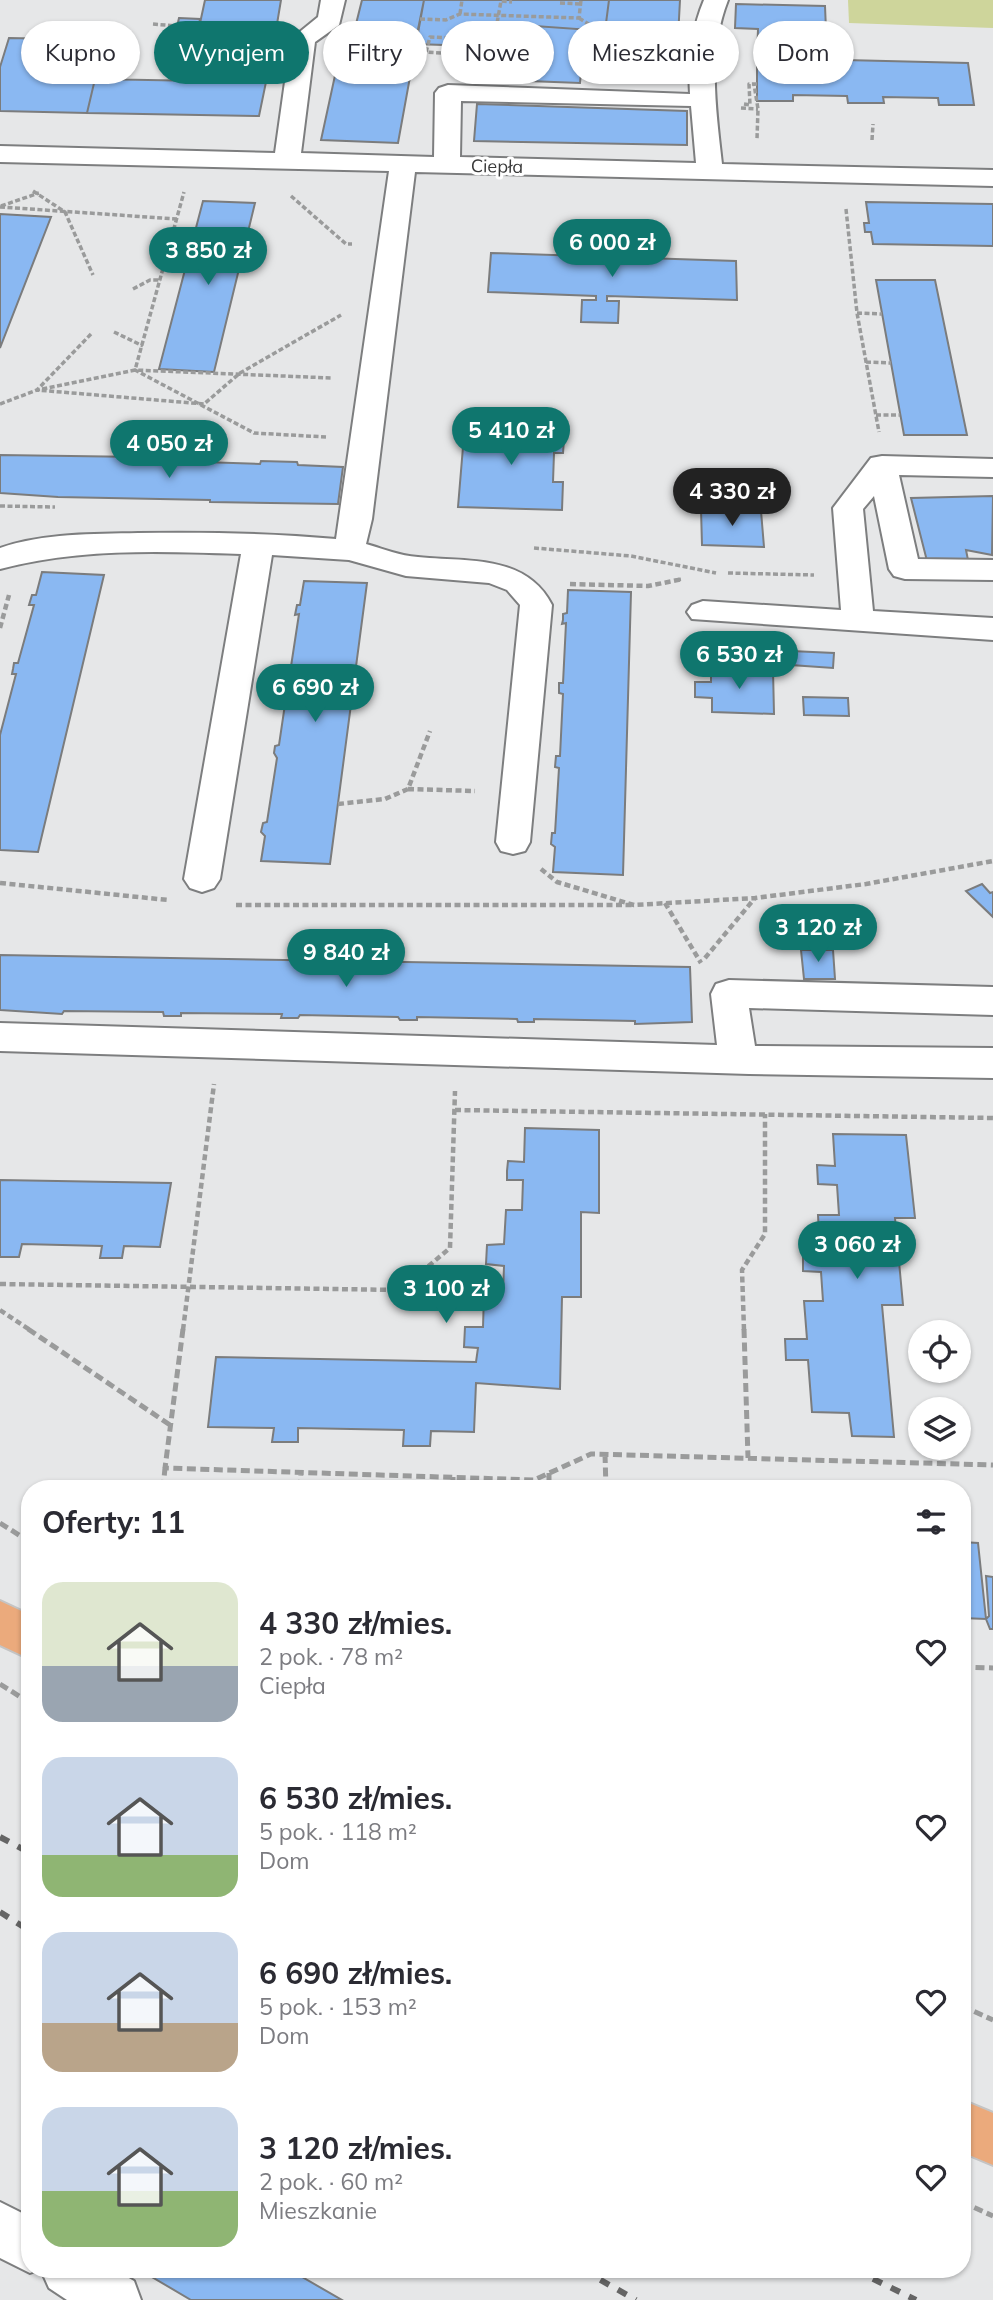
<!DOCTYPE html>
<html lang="pl">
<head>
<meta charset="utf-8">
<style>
  body { margin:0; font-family:Mulish,sans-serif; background:#f2f2f3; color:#2b2b33; height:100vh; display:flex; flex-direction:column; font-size:26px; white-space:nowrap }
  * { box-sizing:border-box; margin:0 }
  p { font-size:23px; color:#7c7c81 }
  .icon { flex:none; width:38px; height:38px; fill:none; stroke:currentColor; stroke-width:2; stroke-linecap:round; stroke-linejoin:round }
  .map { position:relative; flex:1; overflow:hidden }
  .panel { position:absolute; left:21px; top:1480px; width:950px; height:798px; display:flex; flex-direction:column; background:#fff; border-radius:28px; box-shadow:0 2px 5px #0004 }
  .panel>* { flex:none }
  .guide { position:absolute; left:21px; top:21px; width:952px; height:63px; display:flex; gap:14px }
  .fabs { position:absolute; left:908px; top:1320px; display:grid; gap:14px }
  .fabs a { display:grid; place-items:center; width:63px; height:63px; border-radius:50%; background:#fff; box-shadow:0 2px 5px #0004; font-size:35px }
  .price { position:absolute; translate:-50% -60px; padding:0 16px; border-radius:24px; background:#0f766e; color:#fff; font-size:23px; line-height:46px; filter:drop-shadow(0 2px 4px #0008) }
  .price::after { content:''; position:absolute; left:50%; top:42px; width:21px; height:16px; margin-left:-10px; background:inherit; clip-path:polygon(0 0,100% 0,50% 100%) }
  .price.current { background:#222; color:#fff }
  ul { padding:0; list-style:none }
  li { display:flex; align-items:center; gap:21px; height:175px; padding:0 21px }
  li span { display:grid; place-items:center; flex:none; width:196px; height:140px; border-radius:21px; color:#555 }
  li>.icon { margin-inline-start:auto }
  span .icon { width:84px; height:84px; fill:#fffc; stroke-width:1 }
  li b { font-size:30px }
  h2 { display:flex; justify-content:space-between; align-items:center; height:84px; padding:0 21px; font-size:30px }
  .chip { padding:0 24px; border-radius:32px; background:#fff; box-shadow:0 2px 5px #0004; font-size:24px; line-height:63px }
  .chip.current { background:#0f766e; color:#fff }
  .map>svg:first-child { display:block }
  .green { fill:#ced59b }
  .building { fill:#8ab8f2; stroke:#7b7c7d; stroke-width:2 }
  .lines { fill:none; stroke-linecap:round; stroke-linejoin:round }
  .minor-casing { stroke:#7d7e7f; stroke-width:4 }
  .major-casing { stroke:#c4c4c4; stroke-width:4 }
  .path-far2 { stroke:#9a9b9b; stroke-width:3.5; stroke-dasharray:5 2.5; stroke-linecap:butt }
  .path-far1 { stroke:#9a9b9b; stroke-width:4.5; stroke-dasharray:6 3.5; stroke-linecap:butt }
  .path { stroke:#9a9b9b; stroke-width:5; stroke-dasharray:9 4.5; stroke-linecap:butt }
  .minor { fill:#fff; fill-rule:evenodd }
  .major { fill:#ebaa7c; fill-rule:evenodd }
  .rail { stroke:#656565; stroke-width:6; stroke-dasharray:10 10; stroke-linecap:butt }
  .labels { text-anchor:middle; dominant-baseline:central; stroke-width:6; stroke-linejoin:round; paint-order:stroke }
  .far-street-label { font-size:18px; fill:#393939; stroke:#fff }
</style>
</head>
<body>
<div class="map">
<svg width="993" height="2300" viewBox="0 0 993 2300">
  <rect width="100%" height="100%" fill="#e6e7e8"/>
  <path class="green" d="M848,0H993V28L849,23Z"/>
  <path class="building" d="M205,0H281L270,66H259L256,82H266L259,116L87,113L95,79L201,81L204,65H191Z
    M362,0H424L398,143L321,140L339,57L380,59L386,29L355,28Z
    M424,0H609L605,31L535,26L532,48L415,44Z
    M609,0H680L676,75L581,72L580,83L528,81L535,26L605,31Z
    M736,4L825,6L826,30H803L804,59L757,58L758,29L735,28Z
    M179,18L200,19L197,36L175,35Z
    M9,38L108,40L118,47L119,53L103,63L102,68L109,71L107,79H95L87,113L0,111V67Z
    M757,58L968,63L974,105H939L938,98L883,97L884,103H848L847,96L793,95V101H757Z
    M477,104L687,111V145L474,141Z
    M203,201L255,203L214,372L159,369Z
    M866,202L993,204V246L873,244L871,232H865L864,223H869Z
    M0,214L51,217L0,348Z
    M491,253L736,261L737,300L607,296V301H619L618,323L581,322L582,300H596V296L488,292Z
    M876,280H935L967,435H904Z
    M465,423L565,426L563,453H554L553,482H563L562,510L458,507Z
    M0,455L141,457V460L260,464L261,461L297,462L298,465L343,467L338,504L210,502V500L58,497L0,493Z
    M993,496L992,555L966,550L968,560L927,561L911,498Z
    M701,509L761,511L764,547L702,545Z
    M42,572L104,575L38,852L0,850V735L16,674H12L13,669L14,663H18L34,605H29L32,595H36Z
    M304,581L367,583L330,864L261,861L265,836L261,832L263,823L267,822L277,758L274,753L275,746L279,745L288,684H285V679L286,673H290L299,614L295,615L297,605H300Z
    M568,590L631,592L623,875L553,872L555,847L551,844L552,833H555L559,768L555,767L556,756H560L563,694L559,693V683H563L566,623L562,624L563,620V614L567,613Z
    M791,651L834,653L833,668L791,665Z
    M711,668L773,670L774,714L712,712V698L695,697V682H711Z
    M803,697L848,698L849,716L804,715Z
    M982,884L990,893L993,892V917L966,891Z
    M801,950H833L835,979H804Z
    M0,955L690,967L692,1022L635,1024V1021L534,1019V1022H518L517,1019L417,1017V1020H400L398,1017L300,1015L298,1018H281L282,1014L181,1013V1016H164L163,1012L64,1011L62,1014L0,1010Z
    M525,1128L599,1130V1213L581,1212V1297H562L560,1389L476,1383L474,1432L431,1431L430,1446H403L404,1430L298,1428V1442H272L274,1428L208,1427L216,1357L476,1362L478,1348L464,1347L465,1327H483L484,1294H503L504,1266L486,1264L487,1245L504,1244L506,1210H522L523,1180H507V1171L508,1161L524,1162Z
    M833,1134L906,1135L915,1218H895L903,1305H882L894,1437L852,1436L849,1413L812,1412L808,1360H786L785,1339H807L804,1301H823L821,1272L803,1271V1251H820L818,1215H839L837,1185L818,1184L817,1165L835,1166Z
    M0,1180L171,1183L160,1247L124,1246L122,1258H100L102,1246L22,1244L19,1257H0Z
    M962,1542L978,1543L986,1619L962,1618Z
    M986,1576L993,1577V1629H990L986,1619L989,1616Z
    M140,2270H290L342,2300H191Z"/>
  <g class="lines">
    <g class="minor-casing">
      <path id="minor" d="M321,0H345L339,25L315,42L301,153L434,157L435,93L439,88L448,85L690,94C688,61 691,31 704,0H728C707,53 716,109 722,164L993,170V186L415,172L372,519L366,544C384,549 400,556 418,557C467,562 526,554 552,605L530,842L525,851L513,854L501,851L496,842L520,605L507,590L489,583L406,576L349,560L272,555L220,879L214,888L202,892L190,888L184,879L241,554C161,551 78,548 0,569V548C43,533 93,534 138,533C204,532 271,533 336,539L389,171L0,162V146L275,153L291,39L318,17ZM461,101L691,106L696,163L460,157Z
        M882,456L993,459V477L899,475L918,559L993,560V580L905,579L894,576L889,569L874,496L863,509L873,611L993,618V640L692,619L687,612L692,605L703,601L841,610L833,508L871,458Z
        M729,980L993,987V1015L749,1008L755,1046L993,1048V1078L749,1074L0,1051V1023L717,1045L711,994L716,984Z
        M0,2202L30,2217V2270H38L30,2273L0,2258Z
        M41,2270H115L134,2281L141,2300H67L49,2288Z"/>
    </g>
    <g class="major-casing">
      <path id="major" d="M0,1601L30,1615V1659L0,1645Z
        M962,2100L993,2113V2165L962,2152Z"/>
    </g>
    <path class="path-far2" d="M560,3L581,4
      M460,14L462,0
      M579,18L590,25H606
      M420,19L446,20L460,14L579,18L581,0
      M153,24L199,28
      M414,52H426
      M456,54L426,52L430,37L494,40L501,1L512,2
      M757,84H754L758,109L757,139
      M744,104L750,105L749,84H754
      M741,108L758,109
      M872,140L873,124
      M33,191L65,212L93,275
      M291,196L346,244H352
      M1,206L39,193
      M0,207L177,219
      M846,209L857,313L879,432
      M133,289L150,280H161
      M857,313L882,314
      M114,332L143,346
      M91,334L37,390L204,404L240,373L341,315
      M866,362L891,363
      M0,404L37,390L135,370L184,192
      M876,415H900
      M326,437L254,433L135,370L332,378
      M0,506L55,507
      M534,548L631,556L716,573
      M728,573L814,575
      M676,580L683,579"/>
    <path class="path-far1" d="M570,584L648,586L683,579
      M0,628L9,595
      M408,789L475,791
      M338,804L385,799L408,789L430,731
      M541,869L557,882L634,905L755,898L866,884L993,861
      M0,883L168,900
      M665,903L701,963
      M236,905H634
      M705,958L755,898
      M455,1110L993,1118
      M0,1284L400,1290L450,1248L455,1091
      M0,1310L30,1330
      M183,1330L214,1084
      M744,1330L742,1270L765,1234V1114"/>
    <path class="path" d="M28,1329L170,1425
      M183,1329L165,1468L534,1480L591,1454L993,1465
      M744,1329L748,1458
      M605,1454L606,1489
      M549,1473V1489
      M453,1477V1489
      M163,1489L165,1468
      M300,1489L301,1472
      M0,1523L30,1542
      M962,1667L993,1668
      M0,1684L30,1703
      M962,2006L993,2020
      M962,2202L993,2216"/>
    <use href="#minor" class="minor"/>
    <use href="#major" class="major"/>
    <path class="rail" d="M0,1837L30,1853
      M0,1912L30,1931
      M583,2270L636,2300
      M855,2270L916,2300"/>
  </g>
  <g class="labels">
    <g class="far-street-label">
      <text transform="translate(497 166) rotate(1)">Ciepła</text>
    </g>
  </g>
</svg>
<div class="fabs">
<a><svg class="icon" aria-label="locate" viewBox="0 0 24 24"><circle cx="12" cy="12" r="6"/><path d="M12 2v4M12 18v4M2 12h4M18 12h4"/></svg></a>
<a><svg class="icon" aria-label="layers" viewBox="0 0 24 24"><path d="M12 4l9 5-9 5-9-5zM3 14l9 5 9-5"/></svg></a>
</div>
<b class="price" style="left:612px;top:279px">6 000 zł</b>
<b class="price" style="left:208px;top:287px">3 850 zł</b>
<b class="price" style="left:511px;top:467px">5 410 zł</b>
<b class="price" style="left:169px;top:480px">4 050 zł</b>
<b class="price current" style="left:732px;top:528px">4 330 zł</b>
<b class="price" style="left:739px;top:691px">6 530 zł</b>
<b class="price" style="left:315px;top:724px">6 690 zł</b>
<b class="price" style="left:818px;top:964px">3 120 zł</b>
<b class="price" style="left:346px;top:989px">9 840 zł</b>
<b class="price" style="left:857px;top:1281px">3 060 zł</b>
<b class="price" style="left:446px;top:1325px">3 100 zł</b>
<div class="guide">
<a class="chip">Kupno</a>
<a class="chip current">Wynajem</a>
<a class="chip">Filtry</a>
<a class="chip">Nowe</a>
<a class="chip">Mieszkanie</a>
<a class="chip">Dom</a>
</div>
<section class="panel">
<h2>Oferty: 11<svg class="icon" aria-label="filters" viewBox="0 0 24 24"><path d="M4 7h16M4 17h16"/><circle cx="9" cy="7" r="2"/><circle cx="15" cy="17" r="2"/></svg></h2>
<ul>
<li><span style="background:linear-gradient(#dfe7d0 60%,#9aa5b1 0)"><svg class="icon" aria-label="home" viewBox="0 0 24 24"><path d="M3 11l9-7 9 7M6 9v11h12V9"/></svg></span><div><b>4 330 zł/mies.</b><p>2 pok. · 78 m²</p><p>Ciepła</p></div><svg class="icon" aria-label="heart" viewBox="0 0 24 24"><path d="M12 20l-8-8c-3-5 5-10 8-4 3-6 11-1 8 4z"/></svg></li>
<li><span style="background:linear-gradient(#c9d6e8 70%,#8fb573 0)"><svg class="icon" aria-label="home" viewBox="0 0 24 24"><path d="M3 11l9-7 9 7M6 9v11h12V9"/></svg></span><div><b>6 530 zł/mies.</b><p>5 pok. · 118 m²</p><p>Dom</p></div><svg class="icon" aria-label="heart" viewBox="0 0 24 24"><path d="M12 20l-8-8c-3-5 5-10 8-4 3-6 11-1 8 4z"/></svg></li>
<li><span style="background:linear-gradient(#c9d6e8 65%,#b9a48a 0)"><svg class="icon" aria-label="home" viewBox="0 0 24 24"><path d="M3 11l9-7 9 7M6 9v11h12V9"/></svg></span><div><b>6 690 zł/mies.</b><p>5 pok. · 153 m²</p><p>Dom</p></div><svg class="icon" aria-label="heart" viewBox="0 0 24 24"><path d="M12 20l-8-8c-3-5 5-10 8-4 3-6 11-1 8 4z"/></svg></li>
<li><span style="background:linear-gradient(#c9d6e8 60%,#8fb573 0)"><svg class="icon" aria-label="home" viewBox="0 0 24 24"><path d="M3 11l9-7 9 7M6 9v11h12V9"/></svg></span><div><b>3 120 zł/mies.</b><p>2 pok. · 60 m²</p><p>Mieszkanie</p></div><svg class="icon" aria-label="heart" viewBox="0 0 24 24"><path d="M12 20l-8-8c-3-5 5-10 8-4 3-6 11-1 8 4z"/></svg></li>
</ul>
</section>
</div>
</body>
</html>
